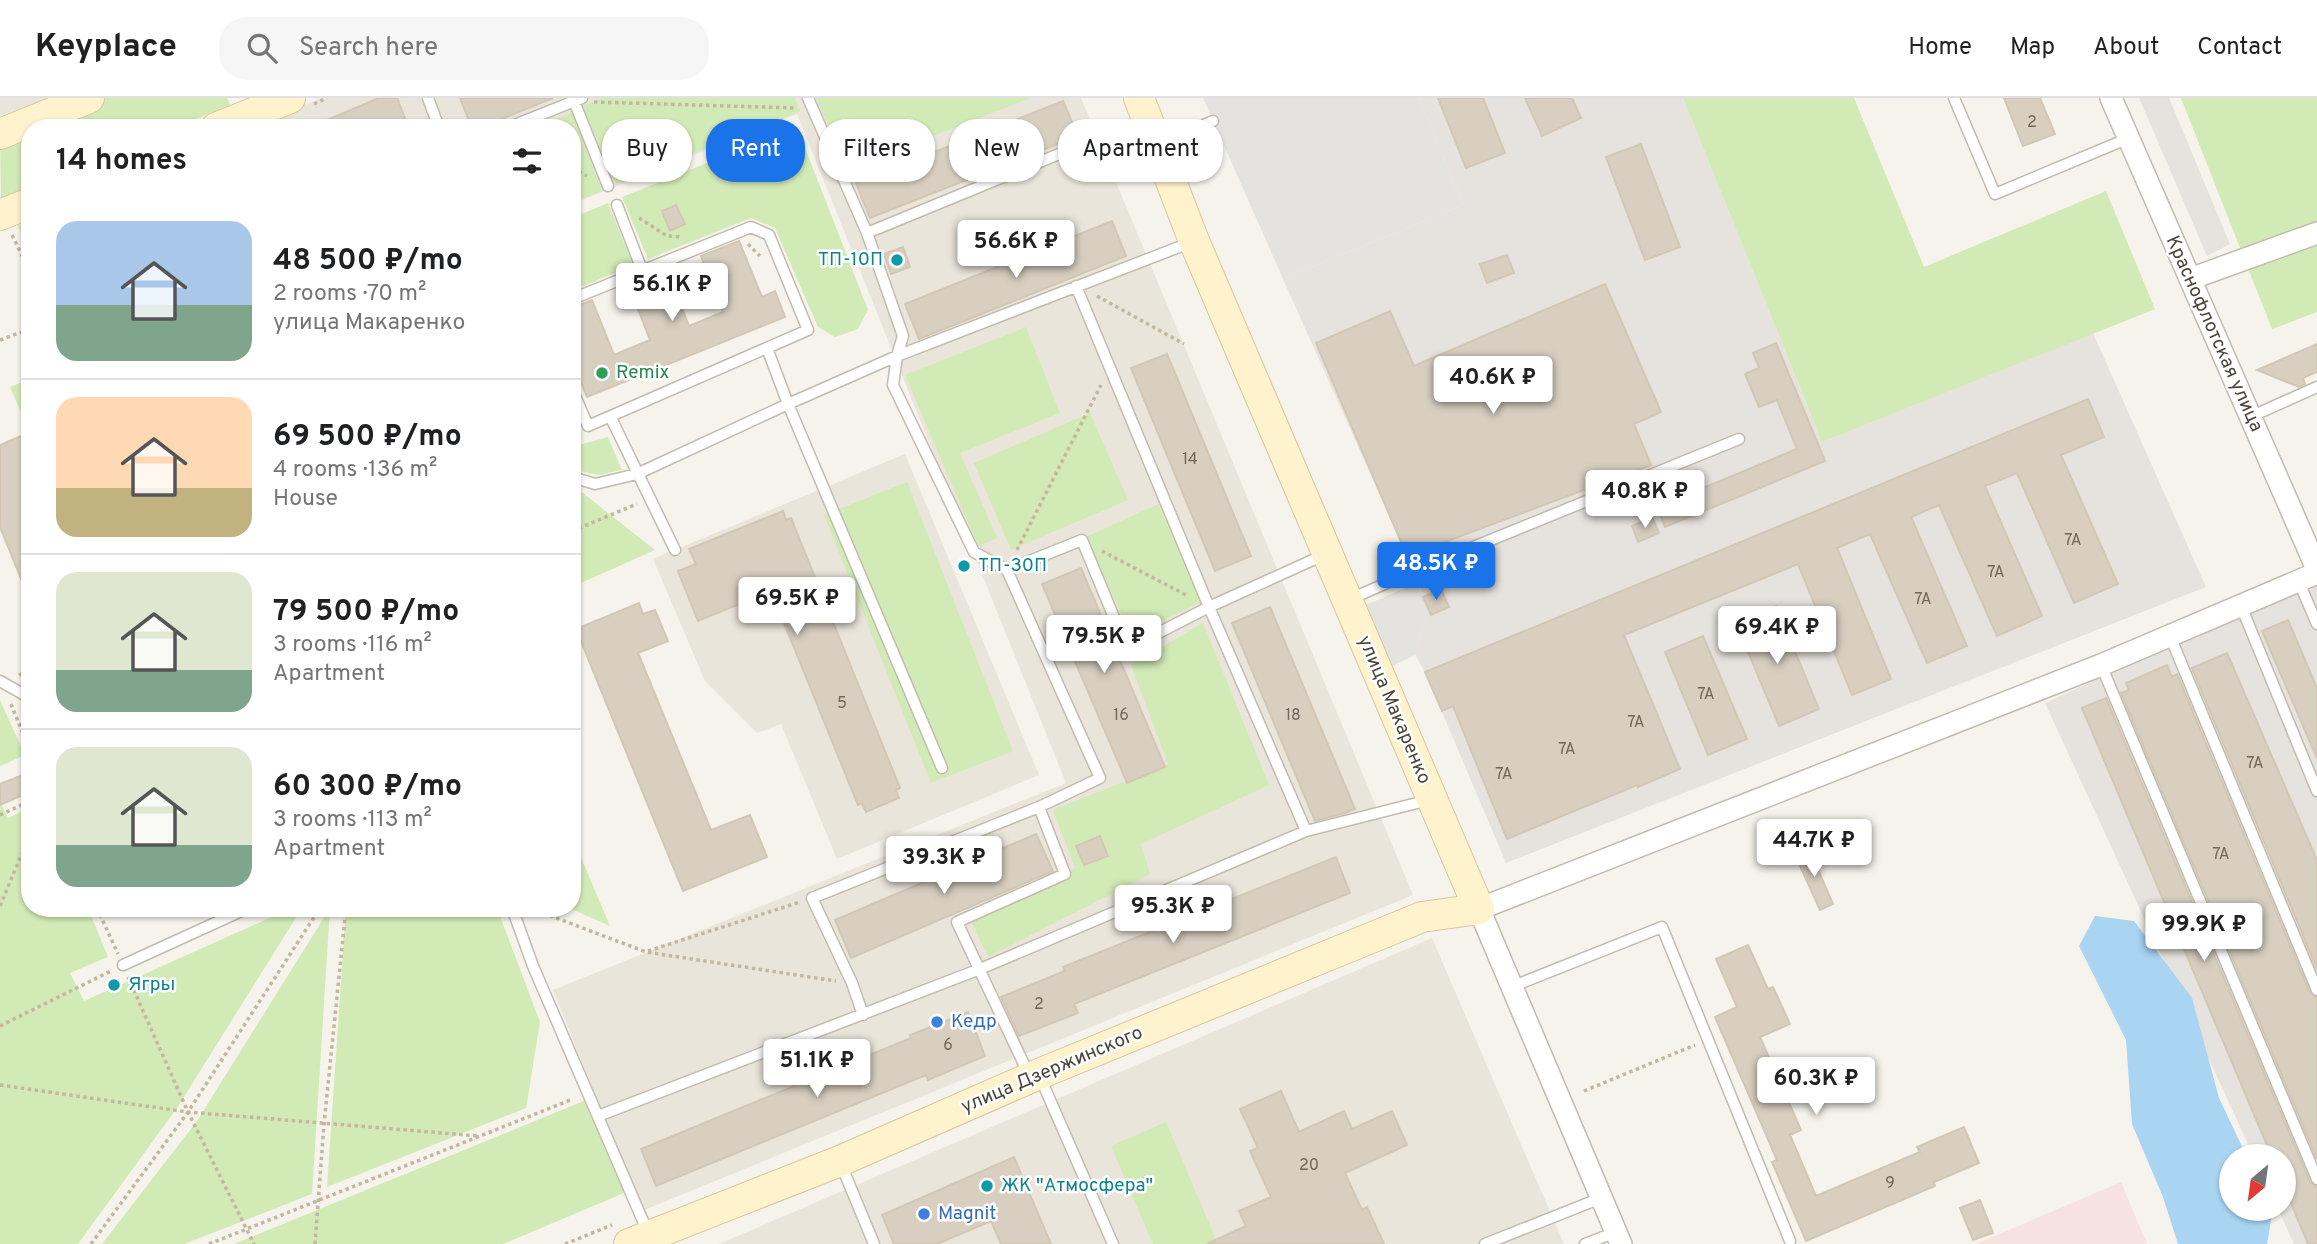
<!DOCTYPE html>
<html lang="en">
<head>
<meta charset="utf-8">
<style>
  body { margin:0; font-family:Overpass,sans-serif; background:#f6f6f6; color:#202124; height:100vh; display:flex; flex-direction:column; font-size:26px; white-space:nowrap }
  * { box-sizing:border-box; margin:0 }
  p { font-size:23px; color:#757577 }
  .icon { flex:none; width:38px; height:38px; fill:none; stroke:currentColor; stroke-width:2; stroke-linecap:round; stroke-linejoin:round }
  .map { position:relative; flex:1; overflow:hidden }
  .drawer { position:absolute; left:21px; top:21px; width:560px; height:798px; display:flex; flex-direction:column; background:#fff; border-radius:28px; box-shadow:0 2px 5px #0004 }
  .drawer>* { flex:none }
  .banner { position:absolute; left:602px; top:21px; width:665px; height:63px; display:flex; gap:14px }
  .needle { width:46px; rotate:209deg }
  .controls { position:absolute; left:2219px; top:1046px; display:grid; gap:14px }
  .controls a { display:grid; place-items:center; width:77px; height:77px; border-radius:50%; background:#fff; box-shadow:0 2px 5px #0004; font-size:35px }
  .price { position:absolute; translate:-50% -60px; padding:0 16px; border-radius:7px; background:#fff; color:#222; font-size:23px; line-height:46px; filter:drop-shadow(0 2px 4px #0008) }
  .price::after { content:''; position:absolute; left:50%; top:42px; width:21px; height:16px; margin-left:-10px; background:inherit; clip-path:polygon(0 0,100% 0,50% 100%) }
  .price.current { background:#1a73e8; color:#fff }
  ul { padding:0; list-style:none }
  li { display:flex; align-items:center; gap:21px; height:175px; padding:0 35px }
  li+li { border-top:2px solid #e0e0e0 }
  li span { display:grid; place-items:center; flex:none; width:196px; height:140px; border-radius:21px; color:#555 }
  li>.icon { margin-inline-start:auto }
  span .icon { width:84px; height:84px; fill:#fffc; stroke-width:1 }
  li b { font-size:30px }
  h2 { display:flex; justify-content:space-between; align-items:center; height:84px; padding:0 35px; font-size:30px }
  .chip { padding:0 24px; border-radius:28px; background:#fff; box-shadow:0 2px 5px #0004; font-size:24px; line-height:63px }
  .chip.current { background:#1a73e8; color:#fff }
  header { display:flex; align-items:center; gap:42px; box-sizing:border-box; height:98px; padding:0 35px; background:#fff; border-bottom:2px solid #e0e0e0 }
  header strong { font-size:33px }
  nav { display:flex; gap:38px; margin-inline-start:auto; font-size:24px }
  .search { width:490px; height:63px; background:#f6f6f6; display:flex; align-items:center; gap:18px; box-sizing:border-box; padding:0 24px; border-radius:28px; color:#757577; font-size:26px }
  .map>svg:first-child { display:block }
  .residential { fill:#eae5da }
  .industrial { fill:#e6e2dd }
  .medical { fill:#f6e3e0 }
  .green { fill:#d2eab5 }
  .parking { fill:#e5e3e0 }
  .water { fill:#a9d4f2 }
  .building { fill:#d8cfc1; stroke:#d3c7b4; stroke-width:2 }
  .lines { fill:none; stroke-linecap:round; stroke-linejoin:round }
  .lane-casing { stroke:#c2bbae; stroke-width:13 }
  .street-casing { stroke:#c2bbae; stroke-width:24 }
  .secondary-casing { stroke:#d6c79b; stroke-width:32 }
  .path { stroke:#c4b79f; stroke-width:3.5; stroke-dasharray:3.5 3.5; stroke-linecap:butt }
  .lane { stroke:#fff; stroke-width:10 }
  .street { stroke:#fff; stroke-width:21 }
  .secondary { stroke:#fff3cd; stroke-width:30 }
  .culture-dot { fill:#0f9aa8; stroke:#fff; stroke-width:2.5 }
  .leisure-dot { fill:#2e9e5b; stroke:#fff; stroke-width:2.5 }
  .shop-dot { fill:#3f7fe0; stroke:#fff; stroke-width:2.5 }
  .labels { text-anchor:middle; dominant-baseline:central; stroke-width:5; stroke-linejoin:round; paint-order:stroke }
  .number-label { font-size:16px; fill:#6e675b }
  .culture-label { font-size:19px; fill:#0d838f; stroke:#fff; text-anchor:start }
  .street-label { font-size:19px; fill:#4b4439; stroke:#fff }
  .leisure-label { font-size:19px; fill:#27864d; stroke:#fff; text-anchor:start }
  .shop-label { font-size:19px; fill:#366cbe; stroke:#fff; text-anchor:start }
</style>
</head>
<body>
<header>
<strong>Keyplace</strong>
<div class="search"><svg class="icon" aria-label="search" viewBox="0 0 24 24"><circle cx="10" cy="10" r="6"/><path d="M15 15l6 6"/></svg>Search here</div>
<nav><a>Home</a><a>Map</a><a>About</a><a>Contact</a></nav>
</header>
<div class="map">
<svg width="2317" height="1146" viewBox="0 0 2317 1146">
  <rect width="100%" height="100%" fill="#f6f3ec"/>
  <path class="residential" d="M0,0H48L0,18Z
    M321,0H1081L1413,797L642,1113L553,892L1066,685L797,16L572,106V30H250Z
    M905,356L1039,677L837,761L781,626L757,635L705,583L653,461Z
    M1432,840L1564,1146H719Z"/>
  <path class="industrial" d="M1419,0H1683L1822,344L2093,235L2206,489L1506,765L1425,574L1415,557L1428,510L1407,458L1283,181L1463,107Z
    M2139,0H2169L2230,146L2207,158Z
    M2317,483V1146H2294L2278,1111H2284V1059H2254L2045,605Z"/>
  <path class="medical" d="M2121,1084L2147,1146H1976Z"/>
  <path class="green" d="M102,0H227L230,7L175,30H32Z
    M603,0H795L800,13L616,86L583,8Z
    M816,0H1031L848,71Z
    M1683,0H1854L1924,169L2106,93L2155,211L1822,344Z
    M2181,0H2317V214L2272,231Z
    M572,15L602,93L572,105V30H527Z
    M797,29L868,212L858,231L835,239L818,229L775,130L751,120L648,161L622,99Z
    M30,31V90L1,102L0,43Z
    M608,105L633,167L572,193V120Z
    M30,123V155L18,128Z
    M1026,229L1060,315L960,355L997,440L978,448L905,277Z
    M30,281V333H29L10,289Z
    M1090,315L1128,402L1011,452L974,365Z
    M608,339L622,372L598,377L572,371V349Z
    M907,384L1013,653L931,685L824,417Z
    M579,392L655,452L572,489V394Z
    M1158,406L1202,504L1131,537L1086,439Z
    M1203,525L1269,687L1141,746L1150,776L988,859L970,822L1075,770L1053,712L1168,666L1131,567Z
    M0,602L25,657L0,668Z
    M0,704L8,720L30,710V810H88L108,859L70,875L84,903L292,810H302L177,1010L78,1146H0Z
    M572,738L610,828L569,810H572Z
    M330,810L312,1096L184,1146H102L197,1023Z
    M346,810H497L540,924L526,1010L327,1089Z
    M584,1003L624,1095L503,1146H234Z
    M1166,1024L1218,1146H1153L1111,1048Z"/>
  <path class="parking" d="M1203,0H1419L1463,107L1283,181Z
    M1417,485L1428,511L1415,557L1384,572L1359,510Z"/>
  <path class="water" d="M2095,818L2134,823L2192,900L2219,1000L2247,1059H2231V1111H2273L2267,1146H2178L2163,1099L2132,1026L2126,942L2079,848Z"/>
  <path class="building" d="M379,0H397L409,30H308Z
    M460,0H553L480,30H472Z
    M1438,0H1483L1505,55L1466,70Z
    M1525,0H1572L1581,20L1542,38Z
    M2004,0H2040L2055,36L2023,48Z
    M1063,3L1078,38L870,120L856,85Z
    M1641,46L1680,149L1645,162L1606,59Z
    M676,107L685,126L670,133L662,113Z
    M1112,123L1126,158L919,241L905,206Z
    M739,143L762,199L775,193L785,219L587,299L572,262V210L592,202L614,257L650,242L629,188L667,173L689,228L723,214L701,158Z
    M903,149L910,169L891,176L884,156Z
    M1507,157L1514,175L1487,185L1480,166Z
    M1605,186L1661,314L1634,326L1651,367L1407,458L1316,245L1390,213L1414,268Z
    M1776,245L1825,363L1665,429L1657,409L1797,351L1777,302L1759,309L1745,276L1759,270L1753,255Z
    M2317,246V274L2303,280L2305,286L2299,289L2257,272Z
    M1167,256L1251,458L1215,473L1131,270Z
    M2088,301L2104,339L2061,357L2118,486L2074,505L2017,375L1985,388L2042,518L1997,538L1939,407L1911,419L1967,548L1927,565L1870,436L1837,450L1891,581L1852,597L1798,466L1624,537L1680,671L1638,689L1637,687L1507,741L1453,608L1442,613L1425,574Z
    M23,337L30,353L29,500L0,429V347Z
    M783,413L786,422L791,420L900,690L896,692L899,700L866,714L862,705L858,707L771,493L698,523L678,473L696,466L689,451Z
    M1652,419L1659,435L1638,444L1632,428Z
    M1081,470L1165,669L1127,685L1042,486Z
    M1441,491L1449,509L1431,517L1423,499Z
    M639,505L643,516L655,512L668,543L638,555L711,732L750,717L767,759L683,793L576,531Z
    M1776,508L1819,611L1779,628L1736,525Z
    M1270,509L1355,711L1345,715L1315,723L1232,525Z
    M2288,522L2317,590V660L2262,533Z
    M1703,538L1747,641L1708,657L1665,554Z
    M2227,555L2317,762V871L2192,570Z
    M2167,567L2172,579L2177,576L2310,895L2317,900V1061L2121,595L2129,592L2126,585Z
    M2106,600L2310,1084L2317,1089V1146H2308L2284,1088V1059H2272L2082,610Z
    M30,674V694L0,707V686Z
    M1036,736L1053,773L851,860L835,822Z
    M1100,738L1108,758L1084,767L1076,748Z
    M1809,751L1833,806L1820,812L1795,757Z
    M1336,759L1350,795L1074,906L1078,915L1019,938L1001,899L1065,873L1063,869Z
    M1748,847L1768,891L1773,889L1790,926L1760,939L1801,1032L1790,1037L1816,1098L1920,1054L1917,1049L1964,1029L1979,1065L1934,1084L1935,1088L1806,1143L1772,1064L1777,1062L1715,919L1737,909L1716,861Z
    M968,914L985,958L928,982L926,977L656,1088L641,1051L911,940L910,937Z
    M1281,993L1299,1034L1344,1013L1352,1031L1392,1013L1407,1047L1345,1075L1362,1112L1367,1109L1384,1146H1207L1246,1128L1239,1113L1271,1099L1250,1053L1258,1050L1240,1011Z
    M1014,1059L1051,1146H1001L991,1123L937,1146H894L882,1117Z
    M1980,1102L1993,1135L1973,1142L1960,1110Z"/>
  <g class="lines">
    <g class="lane-casing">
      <path id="lane" d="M428,0L439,30
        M808,0L867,135L903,238L897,258L893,287L974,454L1007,472L1100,680L1039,709
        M1954,0L1995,96L2129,40
        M574,3L608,88
        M507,30L582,0
        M1158,47L1213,23
        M617,107L642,172
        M867,135L1098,40
        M1076,188L1209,509L1306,733
        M572,201L751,129L769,137L808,232L588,328L572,291
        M767,250L788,306L897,258L1192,144
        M2250,319L2317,289
        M611,320L675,452
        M572,379L595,386L637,376L788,306L942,670
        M1007,472L1082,442L1127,551L1209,509L1326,456
        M2298,482L2317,526
        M1348,502L1412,474L1739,341
        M2241,508L2317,693
        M2170,538L2317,892
        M2101,567L2317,1081
        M0,583L30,600
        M512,810L533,868L649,1137
        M123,867L248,810
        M1511,889L1662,829L1790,1143
        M863,917L852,885L812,800L1039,709L1065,776L957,824L1029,977
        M1040,979L1113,1146
        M598,1018L980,871L1306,733L1429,702
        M840,1064L874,1146
        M1485,1146L1601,1100
        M1585,1146L1616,1134"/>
    </g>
    <g class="street-casing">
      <path id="street" d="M2111,0L2317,471
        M2190,181L2317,135
        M1621,1146L1479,811L2101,567L2317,475"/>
    </g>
    <g class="secondary-casing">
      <path id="secondary" d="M216,30L290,0
        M0,36L89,0
        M0,117L30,105
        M629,1146L840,1063L1039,976L1422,819L1479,811L1194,143L1139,0"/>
    </g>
    <path class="path" d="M594,4L796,10
      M314,6L327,0
      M572,71L587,78
      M639,120L667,138L682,139
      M12,137L30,174
      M748,146L760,158
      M1097,198L1184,246
      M0,242L30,231
      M572,433L637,406
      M1017,452L1101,287
      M1102,453L1188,498
      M19,577L30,572
      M11,606L30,653
      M0,717L30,703
      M0,808L30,736
      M97,810L118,856
      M530,810L646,854L836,883
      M648,853L800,804
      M128,879L188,1014L254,1146
      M0,928L111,873
      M0,987L188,1014L479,1038
      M1584,993L1695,947
      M91,1146L188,1014L320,810
      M209,1146L573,1001
      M315,1146L324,1026L346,810
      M565,1146L612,1127"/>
    <use href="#lane" class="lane"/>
    <use href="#street" class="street"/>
    <use href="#secondary" class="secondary"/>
  </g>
  <g class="culture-dot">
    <circle cx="897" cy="162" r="7"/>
    <circle cx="964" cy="468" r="7"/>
    <circle cx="114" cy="887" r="7"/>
    <circle cx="987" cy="1088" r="7"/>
  </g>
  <circle class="leisure-dot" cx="602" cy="275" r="7"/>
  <g class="shop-dot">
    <circle cx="937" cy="924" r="7"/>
    <circle cx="924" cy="1116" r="7"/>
  </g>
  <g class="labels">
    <g class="number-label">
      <text x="2032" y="25">2</text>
      <text x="1190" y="362">14</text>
      <text x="2073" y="443">7А</text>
      <text x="1996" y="475">7А</text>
      <text x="1923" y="502">7А</text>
      <text x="1706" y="597">7А</text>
      <text x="842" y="606">5</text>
      <text x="1121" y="618">16</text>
      <text x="1293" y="618">18</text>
      <text x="1636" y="625">7А</text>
      <text x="1567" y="652">7А</text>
      <text x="2255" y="666">7А</text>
      <text x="1504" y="677">7А</text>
      <text x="2221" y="757">7А</text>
      <text x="1039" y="907">2</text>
      <text x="948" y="948">6</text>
      <text x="1309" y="1068">20</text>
      <text x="1890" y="1086">9</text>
    </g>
    <g class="culture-label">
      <text x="883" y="162" text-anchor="end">ТП-10П</text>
      <text x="978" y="468">ТП-30П</text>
      <text x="128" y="887">Ягры</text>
      <text x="1001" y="1088">ЖК "Атмосфера"</text>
    </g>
    <g class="street-label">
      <text transform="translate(2214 236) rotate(66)">Краснофлотская улица</text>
      <text transform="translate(1394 612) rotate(67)">улица Макаренко</text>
      <text transform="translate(1052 972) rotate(-23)">улица Дзержинского</text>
    </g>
    <g class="leisure-label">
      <text x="616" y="275">Remix</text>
    </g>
    <g class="shop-label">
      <text x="951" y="924">Кедр</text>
      <text x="938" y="1116">Magnit</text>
    </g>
  </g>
</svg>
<div class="controls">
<a><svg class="needle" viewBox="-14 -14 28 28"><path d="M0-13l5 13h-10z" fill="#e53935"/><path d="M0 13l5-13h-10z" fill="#757577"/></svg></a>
</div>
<b class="price" style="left:1016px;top:182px">56.6K ₽</b>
<b class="price" style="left:672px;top:225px">56.1K ₽</b>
<b class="price" style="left:1493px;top:318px">40.6K ₽</b>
<b class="price" style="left:1645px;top:432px">40.8K ₽</b>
<b class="price current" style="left:1436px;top:504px">48.5K ₽</b>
<b class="price" style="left:797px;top:539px">69.5K ₽</b>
<b class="price" style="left:1777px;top:568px">69.4K ₽</b>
<b class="price" style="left:1104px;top:577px">79.5K ₽</b>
<b class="price" style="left:1814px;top:781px">44.7K ₽</b>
<b class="price" style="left:944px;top:798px">39.3K ₽</b>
<b class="price" style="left:1173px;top:847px">95.3K ₽</b>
<b class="price" style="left:2204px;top:865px">99.9K ₽</b>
<b class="price" style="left:817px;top:1001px">51.1K ₽</b>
<b class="price" style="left:1816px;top:1019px">60.3K ₽</b>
<div class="banner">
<a class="chip">Buy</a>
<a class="chip current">Rent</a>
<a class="chip">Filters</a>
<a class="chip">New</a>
<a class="chip">Apartment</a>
</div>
<section class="drawer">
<h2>14 homes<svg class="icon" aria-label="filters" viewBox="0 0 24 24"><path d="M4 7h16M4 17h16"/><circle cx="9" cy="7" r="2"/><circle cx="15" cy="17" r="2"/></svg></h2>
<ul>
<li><span style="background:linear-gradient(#a9c7e8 60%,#7fa58c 0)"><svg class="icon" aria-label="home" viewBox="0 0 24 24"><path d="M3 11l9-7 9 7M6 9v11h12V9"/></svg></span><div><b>48 500 ₽/mo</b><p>2 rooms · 70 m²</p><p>улица Макаренко</p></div></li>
<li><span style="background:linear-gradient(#ffd9b3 65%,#c2b280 0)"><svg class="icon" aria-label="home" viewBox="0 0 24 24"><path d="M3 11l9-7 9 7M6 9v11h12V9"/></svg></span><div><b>69 500 ₽/mo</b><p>4 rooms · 136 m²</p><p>House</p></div></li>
<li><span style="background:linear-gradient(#dfe7d0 70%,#7fa58c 0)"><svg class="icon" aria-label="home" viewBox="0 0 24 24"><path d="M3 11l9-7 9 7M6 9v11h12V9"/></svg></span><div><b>79 500 ₽/mo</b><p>3 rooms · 116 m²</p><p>Apartment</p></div></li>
<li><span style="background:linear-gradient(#dfe7d0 70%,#7fa58c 0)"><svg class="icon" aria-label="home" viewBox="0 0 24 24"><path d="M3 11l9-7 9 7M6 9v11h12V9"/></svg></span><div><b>60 300 ₽/mo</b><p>3 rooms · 113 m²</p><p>Apartment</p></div></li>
</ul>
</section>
</div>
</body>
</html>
